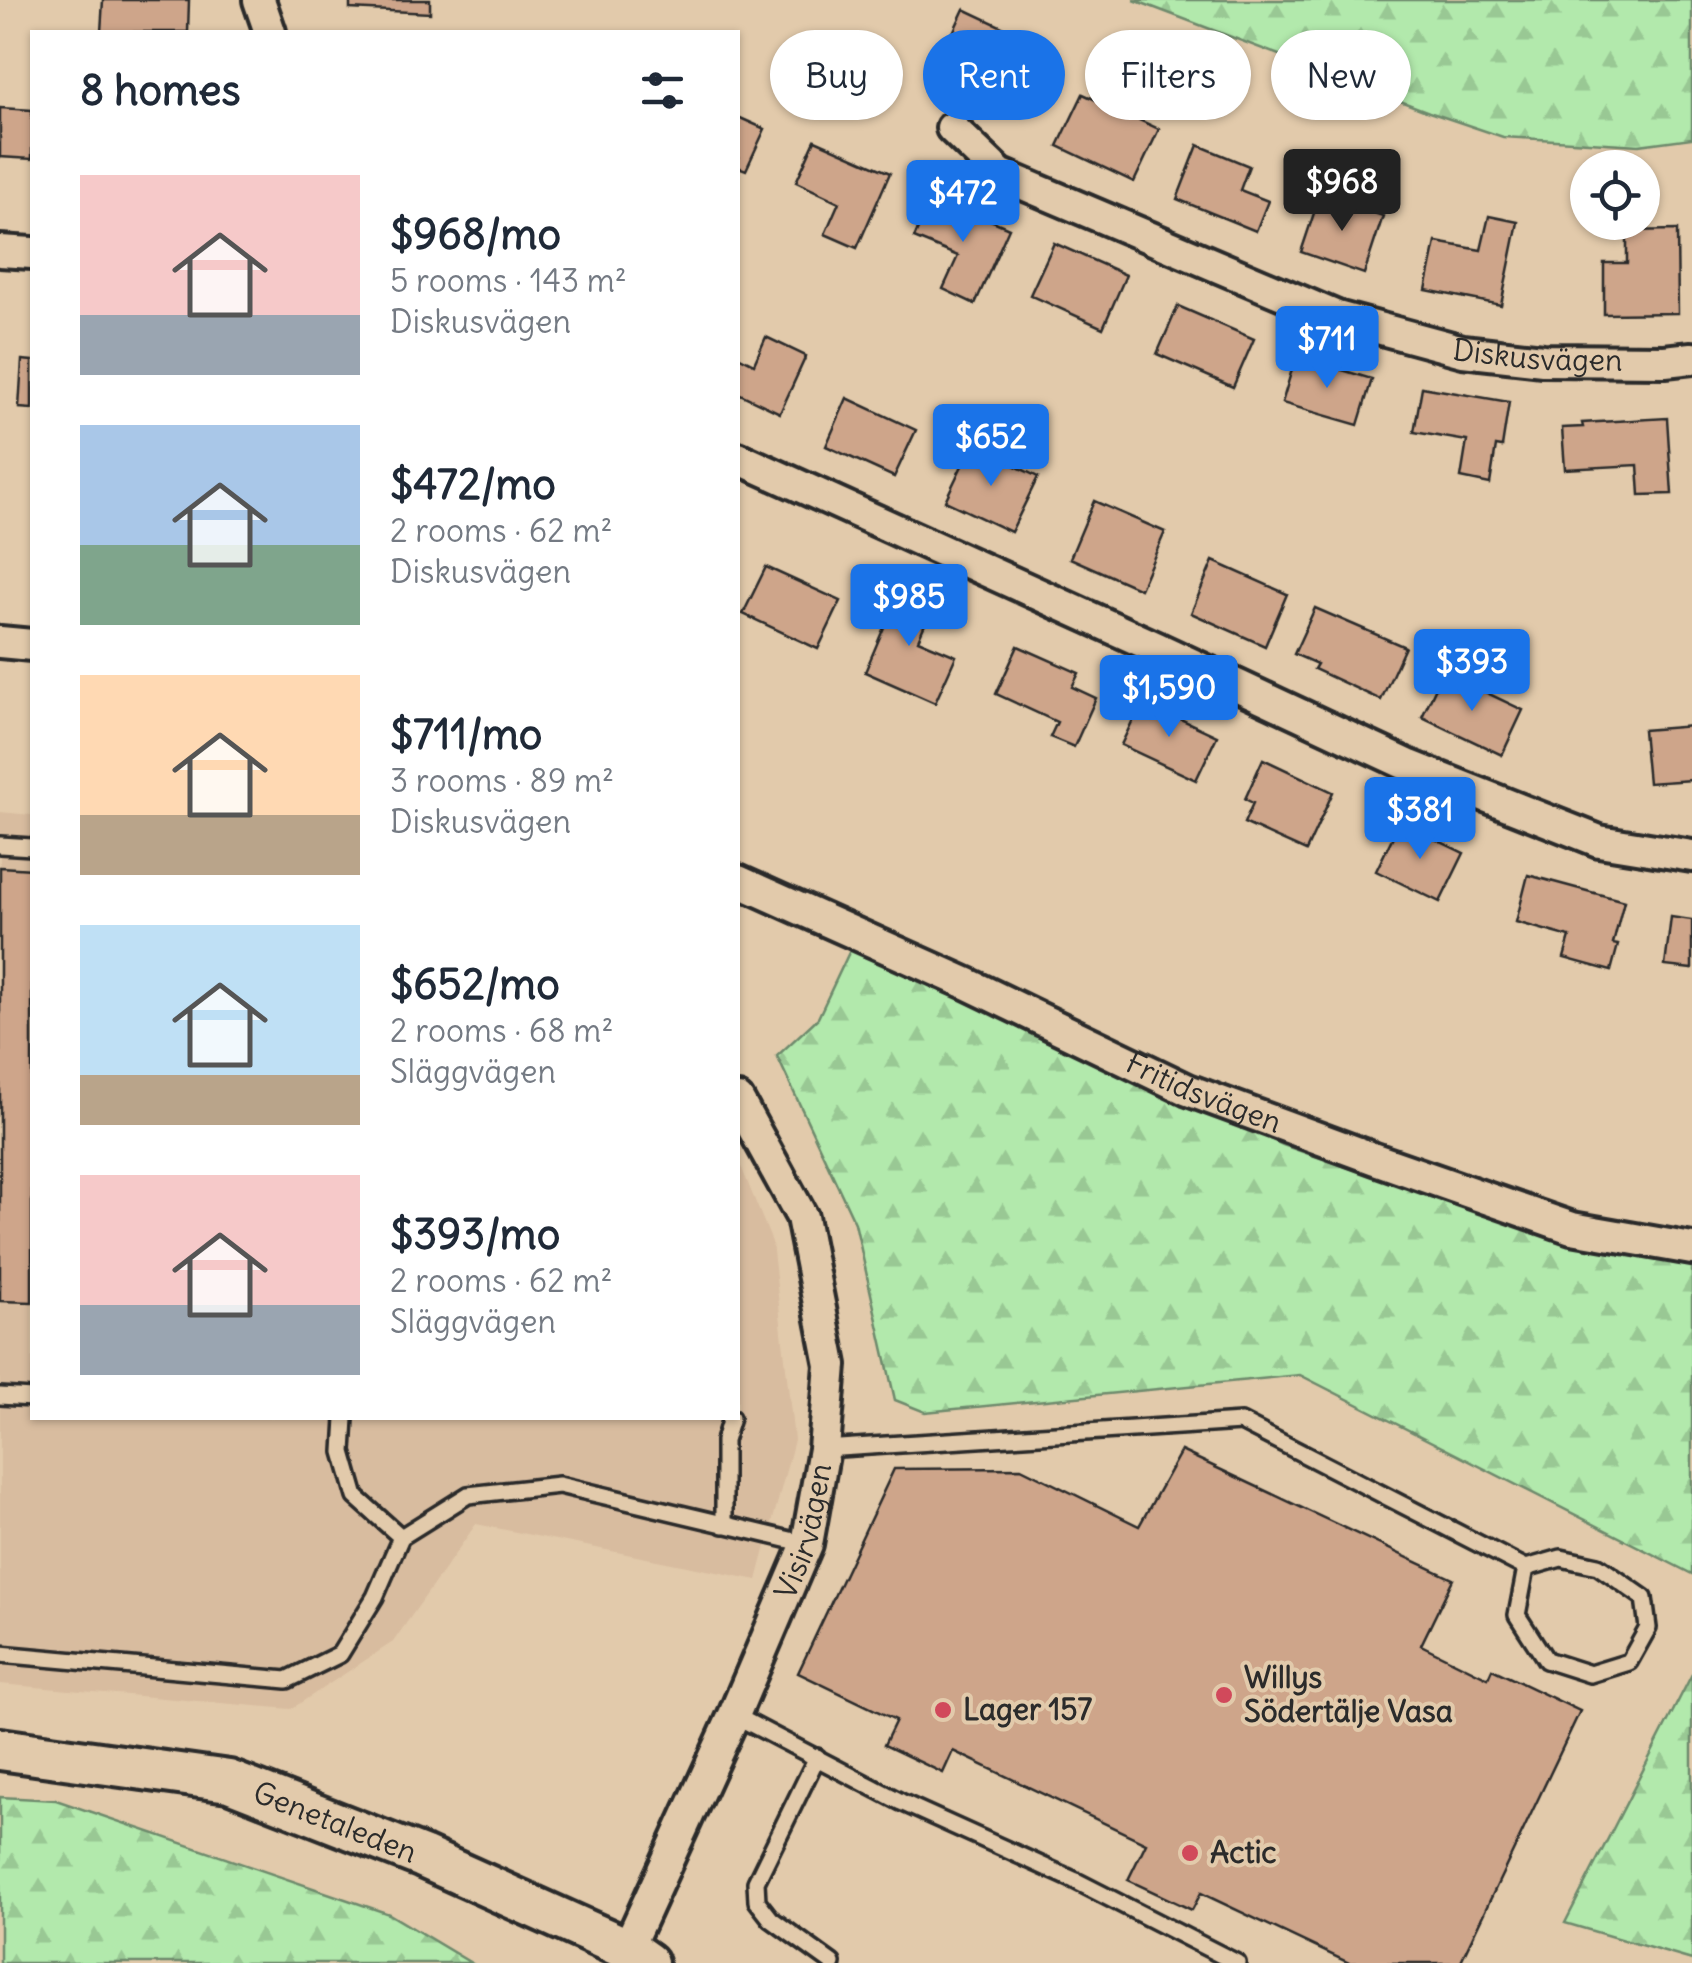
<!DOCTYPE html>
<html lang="en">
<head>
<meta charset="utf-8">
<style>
	:root { --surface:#fff; --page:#f2f2f3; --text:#1f2937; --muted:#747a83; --accent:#1a73e8 }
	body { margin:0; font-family:Delius,sans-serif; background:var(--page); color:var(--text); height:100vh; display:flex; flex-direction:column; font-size:38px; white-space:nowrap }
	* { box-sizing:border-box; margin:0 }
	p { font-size:32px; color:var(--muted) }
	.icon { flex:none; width:55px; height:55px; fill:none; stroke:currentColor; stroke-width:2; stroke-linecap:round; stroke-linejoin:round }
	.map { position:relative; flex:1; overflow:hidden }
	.panel { position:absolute; left:30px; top:30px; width:710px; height:1390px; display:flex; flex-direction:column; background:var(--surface); border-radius:0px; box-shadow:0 2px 8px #0004 }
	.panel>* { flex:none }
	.banner { position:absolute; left:770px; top:30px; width:770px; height:90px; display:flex; gap:20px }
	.fabs { position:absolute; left:1570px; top:150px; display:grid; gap:20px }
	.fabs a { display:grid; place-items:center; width:90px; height:90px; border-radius:50%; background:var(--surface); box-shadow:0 2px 8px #0004; font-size:50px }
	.price { position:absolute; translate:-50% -85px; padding:0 22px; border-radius:10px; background:var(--accent); color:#fff; font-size:32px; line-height:65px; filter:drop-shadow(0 2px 5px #0008) }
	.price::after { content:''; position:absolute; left:50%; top:60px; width:30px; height:22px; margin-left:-15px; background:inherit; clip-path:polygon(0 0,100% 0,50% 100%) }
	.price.active { background:#222; color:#fff }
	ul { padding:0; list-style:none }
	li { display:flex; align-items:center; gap:30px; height:250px; padding:0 50px }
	li span { display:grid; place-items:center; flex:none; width:280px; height:200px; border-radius:0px; color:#555 }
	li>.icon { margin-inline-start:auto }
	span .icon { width:120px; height:120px; fill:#fffc; stroke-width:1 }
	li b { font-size:42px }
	h2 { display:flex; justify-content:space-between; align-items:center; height:120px; padding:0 50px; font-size:42px }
	.pill { padding:0 35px; border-radius:45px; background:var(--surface); box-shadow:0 2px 8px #0004; font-size:35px; line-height:90px }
	.pill.active { background:var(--accent); color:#fff }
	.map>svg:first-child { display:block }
	.built { fill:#d8bc9f }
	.forest { fill:url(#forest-firs); stroke:#6e8a6c; stroke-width:2.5 }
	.building { fill:#cea58a; stroke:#2b2b2b; stroke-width:2.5 }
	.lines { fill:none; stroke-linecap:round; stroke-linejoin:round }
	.lane-casing { stroke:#2b2b2b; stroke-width:22 }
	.street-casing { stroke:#2b2b2b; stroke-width:38 }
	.secondary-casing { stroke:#2b2b2b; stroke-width:48 }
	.lane { stroke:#e2caab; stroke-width:15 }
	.street { stroke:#e2caab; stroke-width:30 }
	.secondary { stroke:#e2caab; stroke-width:40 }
	.poi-dot { fill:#d1495b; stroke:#e2caab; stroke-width:4 }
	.labels { text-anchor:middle; stroke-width:8; stroke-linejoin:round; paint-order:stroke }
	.street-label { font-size:30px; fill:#2b2b2b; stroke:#e2caab }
	.poi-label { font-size:30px; font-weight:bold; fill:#2b2b2b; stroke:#e2caab; text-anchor:start }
</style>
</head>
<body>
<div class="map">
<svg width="1692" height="1963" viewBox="0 0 1692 1963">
	<defs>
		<pattern id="forest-firs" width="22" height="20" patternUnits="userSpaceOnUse" patternTransform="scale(2.5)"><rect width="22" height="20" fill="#b2e9ac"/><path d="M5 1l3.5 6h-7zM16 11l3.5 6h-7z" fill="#99c894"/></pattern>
	</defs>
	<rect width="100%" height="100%" fill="#e2caab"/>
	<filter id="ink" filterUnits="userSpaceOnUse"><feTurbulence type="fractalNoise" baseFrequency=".01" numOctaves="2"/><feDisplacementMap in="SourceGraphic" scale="20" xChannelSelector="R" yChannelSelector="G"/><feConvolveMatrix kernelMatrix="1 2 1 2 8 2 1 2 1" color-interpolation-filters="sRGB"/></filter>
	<g filter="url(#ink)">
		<polygon class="built" points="0,812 32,815 32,1418 738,1418 738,1159 772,1242 794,1440 757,1580 476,1524 393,1642 291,1709 0,1684"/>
		<g class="forest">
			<polygon points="1134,0 1692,0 1692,138 1639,145 1503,137 1429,112"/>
			<polygon points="853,944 1283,1145 1561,1241 1692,1257 1692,1574 1300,1375 925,1412 895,1400 855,1223 777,1056 818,1018"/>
			<polygon points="1692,1674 1692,1960 1565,1923"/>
			<polygon points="0,1797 56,1800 389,1914 471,1963 0,1963"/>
		</g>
		<g class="building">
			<polygon points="103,0 189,0 188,32 101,32"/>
			<polygon points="350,0 430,0 430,13 350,9"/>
			<polygon points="964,9 1049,49 1029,92 944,52"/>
			<polygon points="1083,94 1159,129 1134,182 1058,146"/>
			<polygon points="0,108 32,110 32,159 0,157"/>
			<polygon points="738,117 765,129 746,170 738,167"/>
			<polygon points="815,140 890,173 857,248 825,234 839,202 796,182"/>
			<polygon points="1198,145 1249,166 1240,190 1268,201 1256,231 1177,199"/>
			<polygon points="933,195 1009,228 975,304 943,289 958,256 914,238"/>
			<polygon points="1320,195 1383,216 1364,274 1301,252"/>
			<polygon points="1489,216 1518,222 1501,305 1426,290 1436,242 1481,250"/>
			<polygon points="1677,230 1678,313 1604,314 1604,263 1627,263 1627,231"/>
			<polygon points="1054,243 1126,275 1103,328 1030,295"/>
			<polygon points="1178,306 1254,339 1233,387 1157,354"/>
			<polygon points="766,337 806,356 780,413 738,393 738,356 754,364"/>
			<polygon points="1296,356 1372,379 1358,425 1282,403"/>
			<polygon points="22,360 32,361 32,409 19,408"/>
			<polygon points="1422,387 1509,402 1502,447 1496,446 1490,484 1461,478 1467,441 1414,432"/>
			<polygon points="847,398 916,430 894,477 826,446"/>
			<polygon points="1667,418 1672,494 1640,495 1638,465 1565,469 1562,428 1583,427 1582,423"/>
			<polygon points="972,445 1038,477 1011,532 945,501"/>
			<polygon points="1094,501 1165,532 1140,589 1070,558"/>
			<polygon points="1213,561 1287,594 1265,646 1191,613"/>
			<polygon points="766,567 841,601 818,649 743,614"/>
			<polygon points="891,587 933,606 918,640 956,656 935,703 865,672 885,625 876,621"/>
			<polygon points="1315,608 1405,647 1381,700 1314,669 1317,664 1294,654"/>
			<polygon points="1018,646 1079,673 1072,687 1096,698 1074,747 1050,737 1057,722 996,694"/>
			<polygon points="1443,672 1523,710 1502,755 1422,717"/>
			<polygon points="1142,701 1217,736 1196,780 1121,745"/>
			<polygon points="1692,726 1692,780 1648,783 1643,730"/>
			<polygon points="1263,759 1333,792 1306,851 1244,823 1253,803 1245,799"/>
			<polygon points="1400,822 1464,853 1440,902 1376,871"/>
			<polygon points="0,867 32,869 32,1302 0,1301"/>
			<polygon points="1528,875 1624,901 1613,944 1618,945 1611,971 1564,958 1570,937 1516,922"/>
			<polygon points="1671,917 1692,920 1692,969 1665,966"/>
			<polygon points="1181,1451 1453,1579 1421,1645 1488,1678 1492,1669 1580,1711 1460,1963 1349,1963 1201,1893 1192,1910 1128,1880 1146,1843 953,1751 943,1773 884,1745 896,1720 798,1673 894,1469 1021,1468 1139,1526"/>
		</g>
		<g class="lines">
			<g class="lane-casing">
				<g id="lane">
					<polyline points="0,845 32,847"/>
					<polyline points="0,1396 32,1398"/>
					<polyline points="345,1418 343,1452 356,1497 401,1537"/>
					<polyline points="824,1449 1241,1422 1526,1568 1561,1558 1598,1566 1644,1598 1648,1628 1629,1662 1590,1674 1546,1660 1517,1615 1526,1568"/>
					<polyline points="724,1525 724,1441 731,1418"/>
					<polyline points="0,1654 287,1680 340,1654 375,1597 401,1537 468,1495 559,1485 807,1544"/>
					<polyline points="734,1715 901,1802 1074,1880 1237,1963"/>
					<polyline points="817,1757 756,1882 757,1901 771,1919 832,1963"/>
				</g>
			</g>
			<g class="street-casing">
				<g id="street">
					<polyline points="259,0 270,32"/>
					<path id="s1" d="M952 128 1000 174 1337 317 1463 351 1543 360 1665 361 1692 358"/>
					<polyline points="0,251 32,253"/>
					<polyline points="738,458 1157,648 1410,766 1599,841 1692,856"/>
					<polyline points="0,642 32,645"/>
					<path id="s2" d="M738 881 968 984 1188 1090 1375 1159 1572 1228 1692 1249"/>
					<path id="s3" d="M627 1949 734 1715 807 1544 824 1449 831 1365 802 1217 738 1100"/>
				</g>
			</g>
			<g class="secondary-casing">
				<g id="secondary">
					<path id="s4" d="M0 1749 229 1781 423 1857 627 1949 647 1963"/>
				</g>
			</g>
			<use href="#lane" class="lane"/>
			<use href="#street" class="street"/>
			<use href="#secondary" class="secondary"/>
		</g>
	</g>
	<g class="poi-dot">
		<circle cx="1224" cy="1695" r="10"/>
		<circle cx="943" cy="1710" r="10"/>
		<circle cx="1190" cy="1853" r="10"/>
	</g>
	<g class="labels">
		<g class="street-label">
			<text dy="10" stroke="none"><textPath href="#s1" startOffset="638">Diskusvägen</textPath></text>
			<text dy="10" stroke="none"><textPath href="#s2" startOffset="512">Fritidsvägen</textPath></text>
			<text dy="10" stroke="none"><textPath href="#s3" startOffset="455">Visirvägen</textPath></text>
			<text dy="10" stroke="none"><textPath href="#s4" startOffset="345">Genetaleden</textPath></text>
		</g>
		<g class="poi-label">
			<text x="1244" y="1688">Willys<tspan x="1244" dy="34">Södertälje Vasa</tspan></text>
			<text x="963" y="1720">Lager 157</text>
			<text x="1210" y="1863">Actic</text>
		</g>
	</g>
</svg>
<div class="fabs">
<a><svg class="icon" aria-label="locate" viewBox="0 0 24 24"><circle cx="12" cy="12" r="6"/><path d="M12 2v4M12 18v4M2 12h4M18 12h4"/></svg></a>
</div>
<b class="price active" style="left:1342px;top:234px">$968</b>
<b class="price" style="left:963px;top:245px">$472</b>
<b class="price" style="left:1327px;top:391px">$711</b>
<b class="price" style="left:991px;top:489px">$652</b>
<b class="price" style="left:909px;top:649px">$985</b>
<b class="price" style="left:1472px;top:714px">$393</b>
<b class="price" style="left:1169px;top:740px">$1,590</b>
<b class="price" style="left:1420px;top:862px">$381</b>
<div class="banner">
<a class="pill">Buy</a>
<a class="pill active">Rent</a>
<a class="pill">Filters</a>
<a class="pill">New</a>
</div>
<section class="panel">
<h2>8 homes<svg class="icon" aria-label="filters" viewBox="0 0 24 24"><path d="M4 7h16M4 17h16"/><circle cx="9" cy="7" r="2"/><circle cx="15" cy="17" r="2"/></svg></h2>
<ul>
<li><span style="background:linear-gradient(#f6c9c9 70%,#9aa5b1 0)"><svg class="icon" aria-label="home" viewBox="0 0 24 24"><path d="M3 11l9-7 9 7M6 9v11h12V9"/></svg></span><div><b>$968/mo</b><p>5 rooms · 143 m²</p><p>Diskusvägen</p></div></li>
<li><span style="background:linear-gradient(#a9c7e8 60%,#7fa58c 0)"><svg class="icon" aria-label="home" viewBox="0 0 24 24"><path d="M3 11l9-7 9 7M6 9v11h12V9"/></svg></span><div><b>$472/mo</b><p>2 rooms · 62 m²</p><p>Diskusvägen</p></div></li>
<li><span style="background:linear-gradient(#ffd9b3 70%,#b9a48a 0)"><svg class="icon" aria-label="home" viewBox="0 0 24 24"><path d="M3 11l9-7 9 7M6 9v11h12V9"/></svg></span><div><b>$711/mo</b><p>3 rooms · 89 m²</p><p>Diskusvägen</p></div></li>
<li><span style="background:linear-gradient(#bfe0f5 75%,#b9a48a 0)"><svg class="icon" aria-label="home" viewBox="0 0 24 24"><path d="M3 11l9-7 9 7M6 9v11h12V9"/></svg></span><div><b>$652/mo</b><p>2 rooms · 68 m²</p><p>Släggvägen</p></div></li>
<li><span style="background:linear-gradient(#f6c9c9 65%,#9aa5b1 0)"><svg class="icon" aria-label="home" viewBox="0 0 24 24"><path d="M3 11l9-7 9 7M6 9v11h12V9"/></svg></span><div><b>$393/mo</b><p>2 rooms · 62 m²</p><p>Släggvägen</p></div></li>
</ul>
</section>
</div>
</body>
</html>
